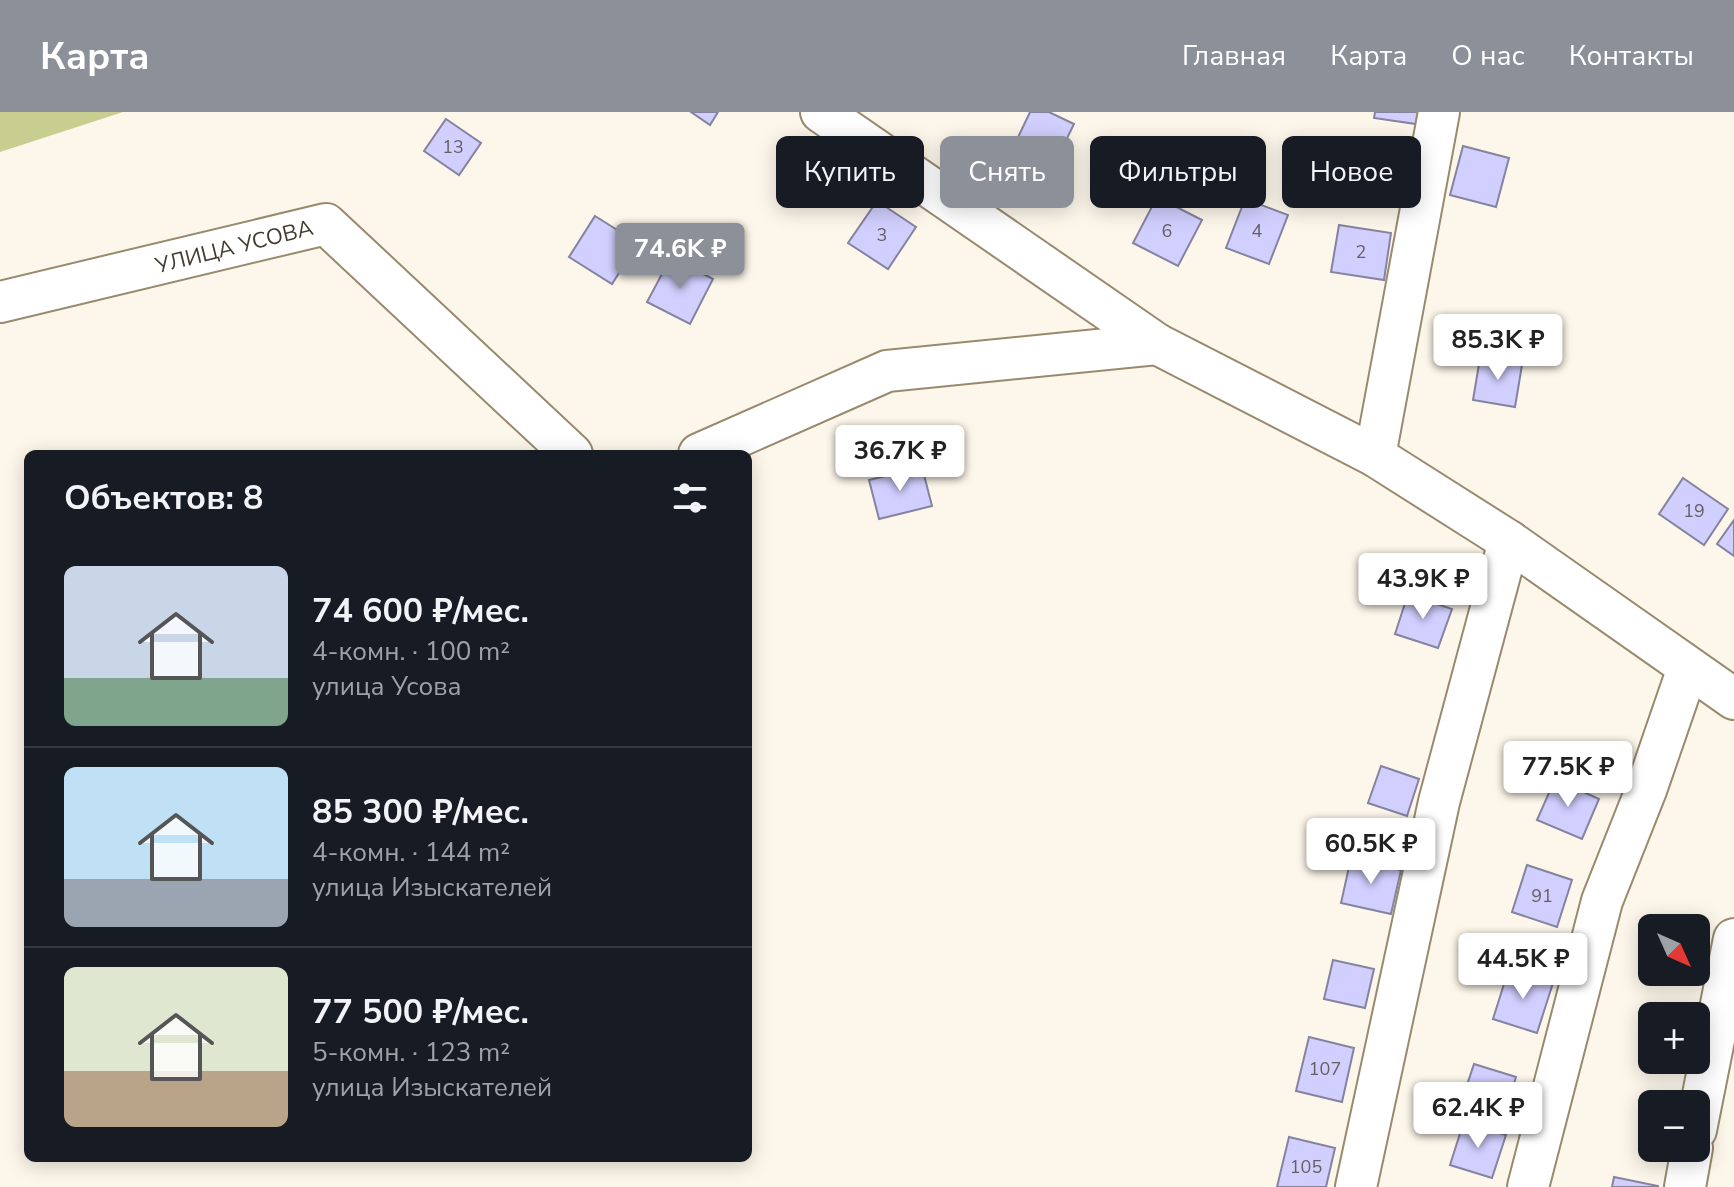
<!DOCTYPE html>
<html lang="ru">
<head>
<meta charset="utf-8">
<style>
	:root { --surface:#171b24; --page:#20242c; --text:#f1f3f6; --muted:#9ea1a6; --line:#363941; --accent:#8c9099 }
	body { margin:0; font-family:"Nunito Sans",sans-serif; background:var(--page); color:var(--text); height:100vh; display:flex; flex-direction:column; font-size:30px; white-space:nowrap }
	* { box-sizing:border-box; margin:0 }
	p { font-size:26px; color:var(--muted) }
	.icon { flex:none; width:44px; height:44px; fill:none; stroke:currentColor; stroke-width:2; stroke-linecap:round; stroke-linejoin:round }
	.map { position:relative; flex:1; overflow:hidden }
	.drawer { position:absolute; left:24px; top:338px; width:728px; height:712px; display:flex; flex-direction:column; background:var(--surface); border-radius:12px; box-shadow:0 4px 20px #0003 }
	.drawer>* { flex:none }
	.hud { position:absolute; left:776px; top:24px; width:760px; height:72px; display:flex; gap:16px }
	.needle { width:52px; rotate:135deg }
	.buttons { position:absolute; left:1638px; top:802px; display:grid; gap:16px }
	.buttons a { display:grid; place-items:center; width:72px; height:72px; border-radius:12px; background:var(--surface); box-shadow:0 4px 20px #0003; font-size:40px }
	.price { position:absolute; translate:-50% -68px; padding:0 18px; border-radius:8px; background:#fff; color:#222; font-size:26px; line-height:52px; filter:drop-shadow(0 2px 4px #0008) }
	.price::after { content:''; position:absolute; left:50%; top:48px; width:24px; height:18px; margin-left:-12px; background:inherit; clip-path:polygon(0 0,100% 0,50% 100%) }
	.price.active { background:var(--accent); color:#fff }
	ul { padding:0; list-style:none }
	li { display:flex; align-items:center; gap:24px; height:200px; padding:0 40px }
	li+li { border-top:2px solid var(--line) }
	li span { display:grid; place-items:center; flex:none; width:224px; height:160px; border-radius:12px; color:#555 }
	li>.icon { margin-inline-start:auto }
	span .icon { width:96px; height:96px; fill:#fffc; stroke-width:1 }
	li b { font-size:34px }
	h2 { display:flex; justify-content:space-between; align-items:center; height:96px; padding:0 40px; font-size:34px }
	.chip { padding:0 28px; border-radius:12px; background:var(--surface); box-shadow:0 4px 20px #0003; font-size:28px; line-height:72px }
	.chip.active { background:var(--accent); color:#fff }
	header { display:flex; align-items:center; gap:48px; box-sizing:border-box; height:112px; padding:0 40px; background:var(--accent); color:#fff }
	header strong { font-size:38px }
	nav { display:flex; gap:44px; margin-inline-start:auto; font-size:28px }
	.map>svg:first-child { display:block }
	.forest { fill:#c8cd90 }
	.building { fill:#d0cffe; stroke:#8483a0; stroke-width:2 }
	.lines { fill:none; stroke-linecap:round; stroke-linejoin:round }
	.minor-casing { stroke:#998a6e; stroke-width:44 }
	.minor { stroke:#fff; stroke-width:40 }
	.labels { text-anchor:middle; stroke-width:7; stroke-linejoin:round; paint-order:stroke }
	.number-label { font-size:18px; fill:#666063 }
	.street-label { font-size:22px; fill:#423b2f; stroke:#fff }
</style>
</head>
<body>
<header>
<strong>Карта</strong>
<nav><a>Главная</a><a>Карта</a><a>О нас</a><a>Контакты</a></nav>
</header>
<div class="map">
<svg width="1734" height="1075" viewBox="0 0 1734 1075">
	<rect width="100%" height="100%" fill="#fdf6ea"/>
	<polygon class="forest" points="0,0 123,0 0,40"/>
	<g class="building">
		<polygon points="691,0 718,0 710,13"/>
		<polygon points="1030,0 1049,0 1074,12 1052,57 1012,38"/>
		<polygon points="1375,0 1418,0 1416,12 1374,6"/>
		<polygon points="446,7 481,31 459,63 424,39"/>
		<polygon points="1463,34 1509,46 1496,95 1450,83"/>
		<polygon points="1157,85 1202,108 1178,154 1133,131"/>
		<polygon points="1245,87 1288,103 1269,152 1226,136"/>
		<polygon points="877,89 916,115 888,157 848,131"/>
		<polygon points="595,104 638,131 612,172 569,145"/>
		<polygon points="1339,113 1391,121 1384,168 1331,160"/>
		<polygon points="671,145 713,167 690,212 647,190"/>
		<polygon points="1480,246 1522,253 1515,295 1473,288"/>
		<polygon points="922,355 932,394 879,407 869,368"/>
		<polygon points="1683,366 1728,397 1704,433 1659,402"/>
		<polygon points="1734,408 1734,444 1717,432"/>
		<polygon points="1408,482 1452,497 1438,536 1395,522"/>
		<polygon points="1381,654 1419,667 1407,704 1368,691"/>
		<polygon points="1555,667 1599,687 1582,727 1537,708"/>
		<polygon points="1351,746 1401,758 1391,802 1341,791"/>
		<polygon points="1527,753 1572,768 1557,815 1512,800"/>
		<polygon points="1333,848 1374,857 1365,896 1324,887"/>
		<polygon points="1509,856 1553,871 1537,921 1493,907"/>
		<polygon points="1656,891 1707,901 1696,943 1696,904 1653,904"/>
		<polygon points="1309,925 1354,936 1342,990 1296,979"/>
		<polygon points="1474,952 1516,965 1503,1007 1460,994"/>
		<polygon points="1464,1009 1506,1023 1492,1066 1450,1053"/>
		<polygon points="1289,1025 1335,1036 1326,1075 1277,1075"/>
		<polygon points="1614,1065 1658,1074 1658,1075 1612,1075"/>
	</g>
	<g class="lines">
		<g class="minor-casing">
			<g id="minor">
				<polyline points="821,0 1157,232"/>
				<polyline points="0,190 326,112 572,342"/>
				<polyline points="699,342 887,259 1157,232 1375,344 1509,429 1734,587"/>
				<polyline points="1375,344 1439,0"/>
				<polyline points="1696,1018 1734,827"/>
				<polyline points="1356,1075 1439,690 1509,429"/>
				<polyline points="1528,1075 1602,789 1646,678 1688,556"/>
				<polyline points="1685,1075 1692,1036"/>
			</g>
		</g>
		<use href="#minor" class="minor"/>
	</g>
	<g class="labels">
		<g class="number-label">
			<text x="453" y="41">13</text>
			<text x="1167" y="125">6</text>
			<text x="1257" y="125">4</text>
			<text x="882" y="129">3</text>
			<text x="1361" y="146">2</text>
			<text x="1694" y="405">19</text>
			<text x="1542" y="790">91</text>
			<text x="1325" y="963">107</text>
			<text x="1306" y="1061">105</text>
		</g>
		<g class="street-label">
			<text transform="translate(234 134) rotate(-14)" y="8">УЛИЦА УСОВА</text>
		</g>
	</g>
</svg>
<div class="buttons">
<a><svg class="needle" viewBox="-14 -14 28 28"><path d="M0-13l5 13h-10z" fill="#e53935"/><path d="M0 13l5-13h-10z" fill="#9ea1a6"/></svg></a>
<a>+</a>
<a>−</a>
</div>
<b class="price active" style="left:680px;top:179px">74.6K ₽</b>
<b class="price" style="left:1498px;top:270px">85.3K ₽</b>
<b class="price" style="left:900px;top:381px">36.7K ₽</b>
<b class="price" style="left:1423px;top:509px">43.9K ₽</b>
<b class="price" style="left:1568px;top:697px">77.5K ₽</b>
<b class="price" style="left:1371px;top:774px">60.5K ₽</b>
<b class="price" style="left:1523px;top:889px">44.5K ₽</b>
<b class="price" style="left:1478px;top:1038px">62.4K ₽</b>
<div class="hud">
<a class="chip">Купить</a>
<a class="chip active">Снять</a>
<a class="chip">Фильтры</a>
<a class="chip">Новое</a>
</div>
<section class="drawer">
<h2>Объектов: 8<svg class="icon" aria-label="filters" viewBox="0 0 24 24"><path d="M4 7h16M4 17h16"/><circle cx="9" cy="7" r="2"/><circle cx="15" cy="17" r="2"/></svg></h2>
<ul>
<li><span style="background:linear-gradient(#c9d6e8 70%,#7fa58c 0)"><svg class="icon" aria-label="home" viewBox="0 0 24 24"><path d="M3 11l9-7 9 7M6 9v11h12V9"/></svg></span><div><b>74 600 ₽/мес.</b><p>4-комн. · 100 m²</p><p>улица Усова</p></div></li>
<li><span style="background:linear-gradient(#bfe0f5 70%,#9aa5b1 0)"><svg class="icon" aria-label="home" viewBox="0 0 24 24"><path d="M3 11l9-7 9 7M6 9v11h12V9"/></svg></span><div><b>85 300 ₽/мес.</b><p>4-комн. · 144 m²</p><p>улица Изыскателей</p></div></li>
<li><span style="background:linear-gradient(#dfe7d0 65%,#b9a48a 0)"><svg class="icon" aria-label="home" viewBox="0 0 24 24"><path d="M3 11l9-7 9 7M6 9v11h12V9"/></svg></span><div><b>77 500 ₽/мес.</b><p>5-комн. · 123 m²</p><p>улица Изыскателей</p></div></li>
</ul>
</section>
</div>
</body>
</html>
